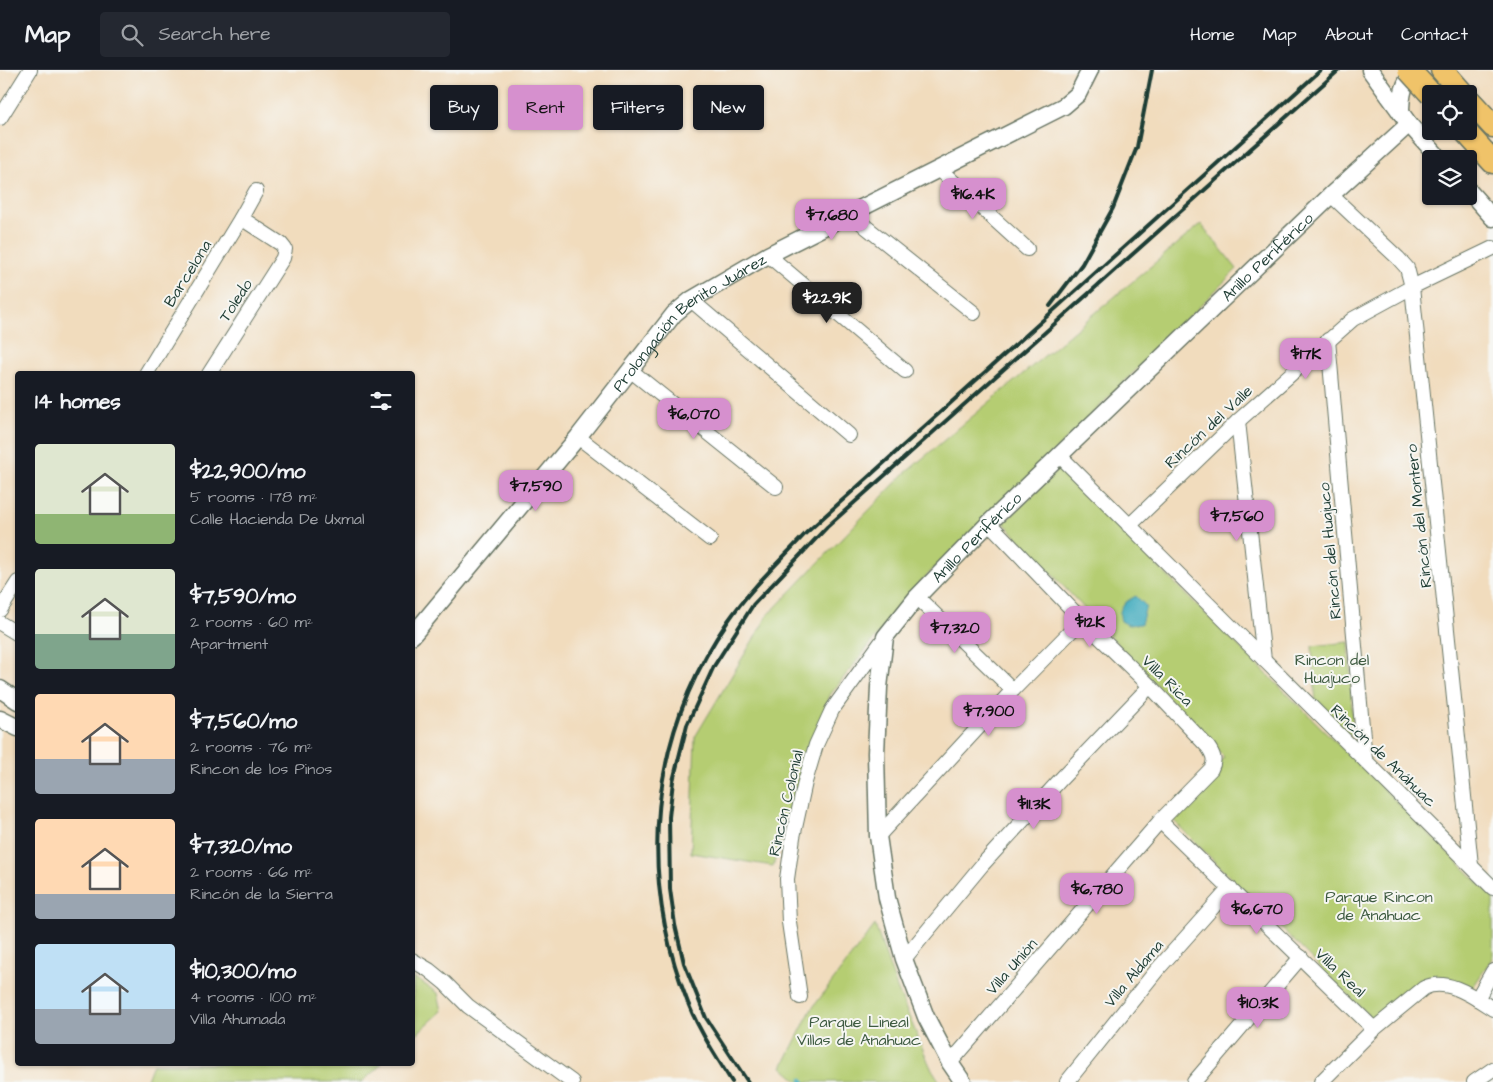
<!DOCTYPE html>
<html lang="en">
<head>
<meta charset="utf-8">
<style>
	:root { --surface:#171b24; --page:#242831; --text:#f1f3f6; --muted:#9ea1a6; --line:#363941; --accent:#d690ce }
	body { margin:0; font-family:"Architects Daughter",sans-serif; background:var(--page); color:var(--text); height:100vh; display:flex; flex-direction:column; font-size:19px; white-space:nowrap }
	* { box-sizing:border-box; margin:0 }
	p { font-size:16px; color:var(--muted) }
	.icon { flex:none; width:28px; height:28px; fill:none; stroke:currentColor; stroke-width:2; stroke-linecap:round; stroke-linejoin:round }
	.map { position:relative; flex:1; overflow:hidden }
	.sheet { position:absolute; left:15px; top:301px; width:400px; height:695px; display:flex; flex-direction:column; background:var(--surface); border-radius:5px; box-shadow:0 1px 4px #0004 }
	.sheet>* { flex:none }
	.top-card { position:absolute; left:430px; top:15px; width:475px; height:45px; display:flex; gap:10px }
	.buttons { position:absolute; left:1422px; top:15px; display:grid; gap:10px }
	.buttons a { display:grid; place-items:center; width:55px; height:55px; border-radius:5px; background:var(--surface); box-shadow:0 1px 4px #0004; font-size:25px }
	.price { position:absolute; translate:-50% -42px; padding:0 11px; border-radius:10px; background:var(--accent); color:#111; font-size:16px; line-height:32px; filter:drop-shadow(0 1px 2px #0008) }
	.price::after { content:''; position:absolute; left:50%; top:30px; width:15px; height:11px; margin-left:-8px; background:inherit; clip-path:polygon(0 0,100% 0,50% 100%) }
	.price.selected { background:#222; color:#fff }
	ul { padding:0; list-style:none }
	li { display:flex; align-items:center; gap:15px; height:125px; padding:0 20px }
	li span { display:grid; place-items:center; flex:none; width:140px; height:100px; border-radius:5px; color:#555 }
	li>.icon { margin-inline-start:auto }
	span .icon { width:60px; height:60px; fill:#fffc; stroke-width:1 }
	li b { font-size:21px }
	h2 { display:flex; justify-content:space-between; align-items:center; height:60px; padding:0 20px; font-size:21px }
	.tag { padding:0 18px; border-radius:5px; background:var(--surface); box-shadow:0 1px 4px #0004; font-size:18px; line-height:45px }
	.tag.selected { background:var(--accent); color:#111 }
	header { display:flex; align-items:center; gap:30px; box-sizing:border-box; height:70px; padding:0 25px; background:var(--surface); border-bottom:1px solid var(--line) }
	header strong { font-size:24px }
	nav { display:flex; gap:28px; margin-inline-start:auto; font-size:18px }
	.search { width:350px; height:45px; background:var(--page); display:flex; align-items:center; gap:12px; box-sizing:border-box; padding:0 18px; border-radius:5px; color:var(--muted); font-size:19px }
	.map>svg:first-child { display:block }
	.green { fill:#b5cd72; stroke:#6a8553 }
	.water { fill:#3fabbe; stroke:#2f7479 }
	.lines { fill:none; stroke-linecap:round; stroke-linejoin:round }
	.stream { stroke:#3fabbe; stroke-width:4.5 }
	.minor-casing { stroke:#687564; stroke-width:16 }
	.tertiary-casing { stroke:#687564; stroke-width:19 }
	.trunk-casing { stroke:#687564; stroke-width:25 }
	.minor { stroke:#fff; stroke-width:14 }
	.tertiary { stroke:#fff; stroke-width:16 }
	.trunk { stroke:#f0c369; stroke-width:22 }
	.rail { stroke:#1f3d34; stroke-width:4 }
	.trunk-bridge-casing { stroke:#687564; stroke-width:25; stroke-linecap:butt }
	.trunk-bridge { stroke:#f0c369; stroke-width:22 }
	.labels { text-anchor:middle; stroke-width:4; stroke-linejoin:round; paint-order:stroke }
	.street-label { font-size:16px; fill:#1f3d34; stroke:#f6f6f2 }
	.park-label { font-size:16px; fill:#3d5a40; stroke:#f6f6f2 }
</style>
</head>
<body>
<header>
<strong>Map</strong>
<div class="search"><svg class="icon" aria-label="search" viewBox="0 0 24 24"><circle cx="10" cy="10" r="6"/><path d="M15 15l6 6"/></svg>Search here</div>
<nav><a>Home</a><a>Map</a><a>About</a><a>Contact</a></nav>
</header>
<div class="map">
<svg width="1493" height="1012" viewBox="0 0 1493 1012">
	<rect width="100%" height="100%" fill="#f6f6f2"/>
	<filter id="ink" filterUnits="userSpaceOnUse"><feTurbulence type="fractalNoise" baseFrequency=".02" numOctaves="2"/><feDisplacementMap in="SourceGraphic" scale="10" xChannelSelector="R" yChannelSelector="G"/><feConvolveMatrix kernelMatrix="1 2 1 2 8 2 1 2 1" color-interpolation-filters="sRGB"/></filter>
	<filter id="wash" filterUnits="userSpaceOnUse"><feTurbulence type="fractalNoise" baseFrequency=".0096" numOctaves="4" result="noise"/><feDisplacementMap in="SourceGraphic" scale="20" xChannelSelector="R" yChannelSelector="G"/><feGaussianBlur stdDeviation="1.12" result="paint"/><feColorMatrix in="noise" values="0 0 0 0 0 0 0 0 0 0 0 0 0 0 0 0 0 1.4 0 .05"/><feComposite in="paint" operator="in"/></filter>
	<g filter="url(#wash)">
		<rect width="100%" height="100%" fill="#f1dcbd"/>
		<g class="green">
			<polygon points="1201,154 1237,199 1080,356 917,515 830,625 773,796 691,783 695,667 768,545 904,404"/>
			<polygon points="1059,399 1493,827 1493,885 1491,890 1473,917 1426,909 1374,951 1172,749 1224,687 1004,453"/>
			<polygon points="1349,572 1353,667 1316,634 1312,576"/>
			<polygon points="875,855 897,918 930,996 940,1012 799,1012 782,997 811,940"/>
			<polygon points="413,907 438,923 442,941 413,967"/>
			<polygon points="153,994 382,994 362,1012 146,1012"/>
		</g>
		<path class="water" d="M1136 526 1146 536 1141 554 1128 555 1121 551C1117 538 1124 532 1136 526Z"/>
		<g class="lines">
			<polyline class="stream" points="802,1010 804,1012"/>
		</g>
	</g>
	<g filter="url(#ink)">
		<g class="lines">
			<g class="minor-casing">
				<g id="minor">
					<polyline points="0,48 30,0"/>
					<polyline points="939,99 1027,179"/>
					<polyline points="1331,125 1398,188 1407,198 1412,217 1471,795"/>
					<polyline points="852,144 866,157 974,243"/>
					<polyline points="768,185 905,301"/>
					<polyline points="691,230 849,365"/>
					<polyline points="1328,270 1365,690"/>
					<polyline points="630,300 776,417"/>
					<polyline points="146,304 241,148 256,121"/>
					<polyline points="209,304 283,188 285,179 281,174 241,148"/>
					<polyline points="1238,351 1264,590"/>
					<polyline points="578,367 710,469"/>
					<polyline points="1060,386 1493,818"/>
					<polyline points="1129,456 1238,351 1353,249 1412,217 1493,178"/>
					<polyline points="917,527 1013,620"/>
					<polyline points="0,540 18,512"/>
					<polyline points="0,553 18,564"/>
					<polyline points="1160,751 1374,959"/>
					<polyline points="878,766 1013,620 1082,550"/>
					<polyline points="904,889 982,795 1061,709 1150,616"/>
					<polyline points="412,890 429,900 445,913 468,936 572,1012"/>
					<polyline points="800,927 789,852 787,809 793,767 805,712 816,675 832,640 885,567"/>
					<polyline points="1477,929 1493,901"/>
					<path d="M950 993 1160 751 1211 699C1216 690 1213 684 1208 677L1150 616 1082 550 989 453"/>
					<polyline points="1067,1012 1157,900 1230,818"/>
					<polyline points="1194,1012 1301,887"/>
					<path d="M1321 1012 1374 959 1424 918C1447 907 1474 927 1493 939"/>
					<polyline points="1474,1012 1493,999"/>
				</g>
			</g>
			<g class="tertiary-casing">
				<g id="tertiary">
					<polyline points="1370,0 1409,54 1440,89"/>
					<path d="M1401 43C1401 26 1403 13 1415 0"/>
					<polyline points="1469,121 1493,148"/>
					<path id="s1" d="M412 566 578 367 674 244 691 230 768 185 1064 36 1078 24 1090 0"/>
					<polyline points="0,619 18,631"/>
					<polyline points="0,649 18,658"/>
					<path id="s2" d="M963 1012 950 993 926 947 904 889 887 828 878 766 876 683 879 617 885 567 917 527 989 453 1331 125 1409 54"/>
				</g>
			</g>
			<g class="trunk-casing">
				<g id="trunk">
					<polyline points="1442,0 1463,24"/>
					<polyline points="1469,30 1493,56"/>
					<polyline points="1465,61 1493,92"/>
				</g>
			</g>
			<use href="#minor" class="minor"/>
			<use href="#tertiary" class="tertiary"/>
			<use href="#trunk" class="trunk"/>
			<g class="rail">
				<polyline points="1050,236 1082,194 1113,138 1137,77 1152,0"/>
				<path d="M732 1012C716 986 699 961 688 933 637 805 649 665 728 551 750 519 779 492 806 463L1321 0"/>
				<polyline points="748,1012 706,948 684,893 675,855 670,819 669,747 673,711 687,655 714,596 753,535 827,457 1339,0"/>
			</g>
			<g class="trunk-bridge-casing">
				<polyline id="trunk-bridge" points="1409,0 1431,24"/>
			</g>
			<use href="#trunk-bridge" class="trunk-bridge"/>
		</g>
	</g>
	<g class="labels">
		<g class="street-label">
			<text dy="6" stroke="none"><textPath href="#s2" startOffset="1002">Anillo Periférico</textPath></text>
			<text transform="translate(187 203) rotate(-58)" y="6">Barcelona</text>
			<text transform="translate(235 230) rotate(-57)" y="6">Toledo</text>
			<text dy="6" stroke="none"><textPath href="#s1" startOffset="421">Prolongación Benito Juárez</textPath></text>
			<text transform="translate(1208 356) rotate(-43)" y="6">Rincón del Valle</text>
			<text transform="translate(1418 446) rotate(-96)" y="6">Rincón del Montero</text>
			<text dy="6" stroke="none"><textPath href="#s2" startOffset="598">Anillo Periférico</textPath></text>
			<text transform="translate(1329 481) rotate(-95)" y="6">Rincón del Huajuco</text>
			<text transform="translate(1168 610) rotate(45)" y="6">Villa Rica</text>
			<text transform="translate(1384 685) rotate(44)" y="6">Rincón de Anáhuac</text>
			<text transform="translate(785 733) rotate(-77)" y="6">Rincón Colonial</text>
			<text transform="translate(1011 896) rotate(-49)" y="6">Villa Unión</text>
			<text transform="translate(1341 902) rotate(44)" y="6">Villa Real</text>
			<text transform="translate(1133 903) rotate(-50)" y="6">Villa Aldama</text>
		</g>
		<g class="park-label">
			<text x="1332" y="595">Rincon del<tspan x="1332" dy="18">Huajuco</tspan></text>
			<text x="1379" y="832">Parque Rincon<tspan x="1379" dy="18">de Anahuac</tspan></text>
			<text x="859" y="957">Parque Lineal<tspan x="859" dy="18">Villas de Anahuac</tspan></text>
		</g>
	</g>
</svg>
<div class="buttons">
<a><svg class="icon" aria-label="locate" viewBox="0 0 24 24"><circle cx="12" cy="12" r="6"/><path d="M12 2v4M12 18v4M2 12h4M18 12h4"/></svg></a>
<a><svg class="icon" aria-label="layers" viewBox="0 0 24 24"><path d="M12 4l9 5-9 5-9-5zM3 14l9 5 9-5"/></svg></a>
</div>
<b class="price" style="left:973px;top:150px">$16.4K</b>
<b class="price" style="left:832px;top:171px">$7,680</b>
<b class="price selected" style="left:827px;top:254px">$22.9K</b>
<b class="price" style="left:1306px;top:310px">$17K</b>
<b class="price" style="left:694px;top:370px">$6,070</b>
<b class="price" style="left:536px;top:442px">$7,590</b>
<b class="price" style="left:1237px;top:472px">$7,560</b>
<b class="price" style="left:1090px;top:578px">$12K</b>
<b class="price" style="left:955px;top:584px">$7,320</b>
<b class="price" style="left:989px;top:667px">$7,900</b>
<b class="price" style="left:1034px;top:760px">$11.3K</b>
<b class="price" style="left:1097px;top:845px">$6,780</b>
<b class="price" style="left:1257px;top:865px">$6,670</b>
<b class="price" style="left:1258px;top:959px">$10.3K</b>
<div class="top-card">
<a class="tag">Buy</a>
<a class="tag selected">Rent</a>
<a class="tag">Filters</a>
<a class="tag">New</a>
</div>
<section class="sheet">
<h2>14 homes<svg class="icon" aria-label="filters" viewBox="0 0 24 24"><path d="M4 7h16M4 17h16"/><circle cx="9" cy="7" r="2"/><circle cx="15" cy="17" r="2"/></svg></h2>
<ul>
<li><span style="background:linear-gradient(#dfe7d0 70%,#8fb573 0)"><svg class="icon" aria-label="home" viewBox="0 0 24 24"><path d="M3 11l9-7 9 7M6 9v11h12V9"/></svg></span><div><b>$22,900/mo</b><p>5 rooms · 178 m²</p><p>Calle Hacienda De Uxmal</p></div></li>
<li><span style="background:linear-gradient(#dfe7d0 65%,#7fa58c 0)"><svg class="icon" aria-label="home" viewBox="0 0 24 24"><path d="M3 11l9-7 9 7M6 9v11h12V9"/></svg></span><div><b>$7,590/mo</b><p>2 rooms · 60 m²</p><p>Apartment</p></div></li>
<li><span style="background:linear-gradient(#ffd9b3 65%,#9aa5b1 0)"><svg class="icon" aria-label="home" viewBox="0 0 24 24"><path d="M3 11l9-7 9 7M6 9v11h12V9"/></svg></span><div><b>$7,560/mo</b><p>2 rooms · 76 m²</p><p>Rincon de los Pinos</p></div></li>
<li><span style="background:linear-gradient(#ffd9b3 75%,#9aa5b1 0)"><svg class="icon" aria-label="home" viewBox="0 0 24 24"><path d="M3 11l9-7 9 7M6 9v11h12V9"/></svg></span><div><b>$7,320/mo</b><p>2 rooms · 66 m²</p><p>Rincón de la Sierra</p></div></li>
<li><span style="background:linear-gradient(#bfe0f5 65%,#9aa5b1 0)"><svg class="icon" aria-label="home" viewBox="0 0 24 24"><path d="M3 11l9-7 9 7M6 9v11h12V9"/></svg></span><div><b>$10,300/mo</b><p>4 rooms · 100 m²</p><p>Villa Ahumada</p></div></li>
</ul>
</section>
</div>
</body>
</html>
